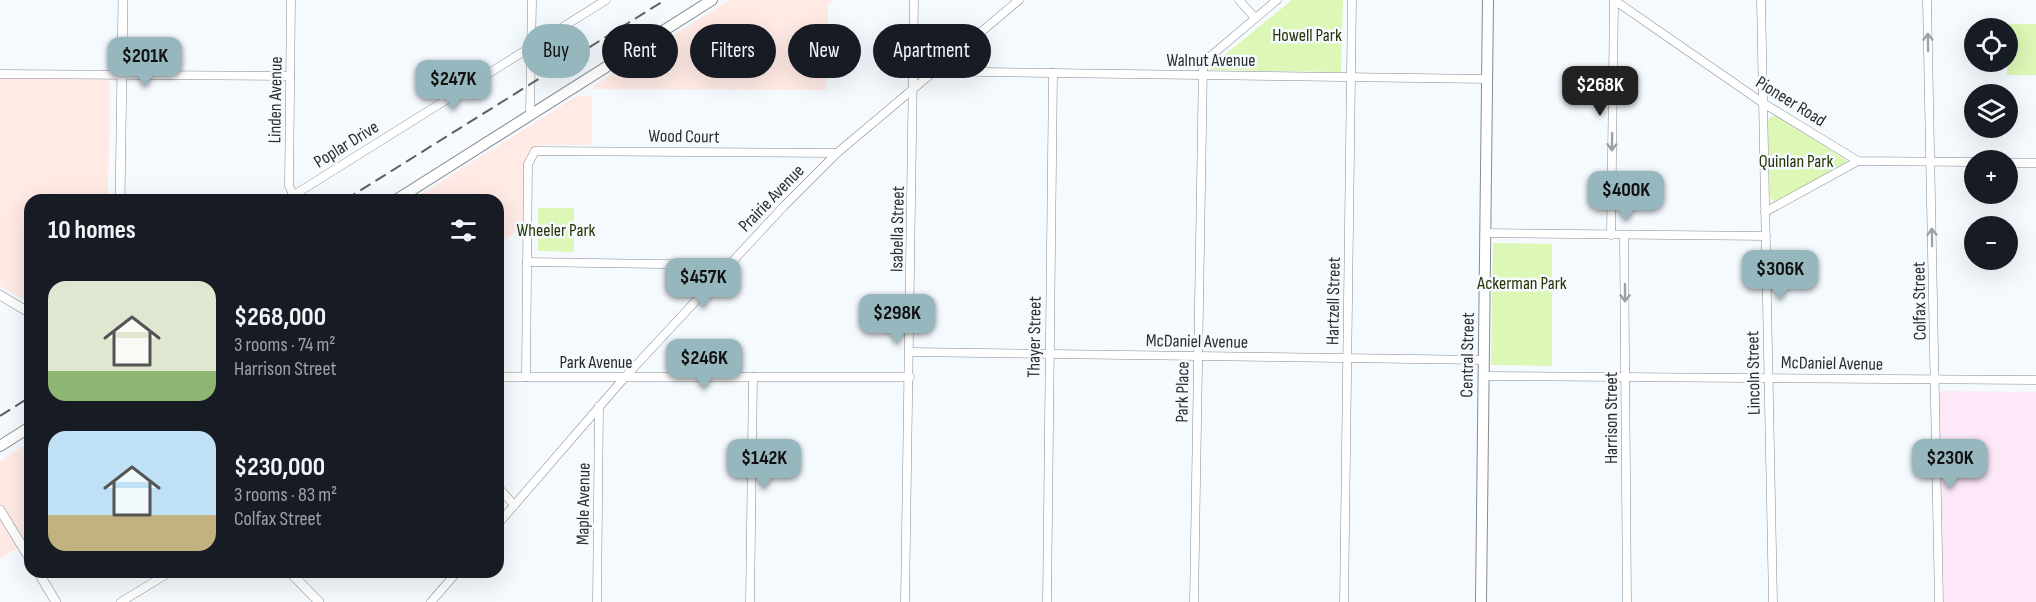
<!DOCTYPE html>
<html lang="en">
<head>
<meta charset="utf-8">
<style>
	:root { --surface:#171b24; --page:#242831; --text:#f1f3f6; --muted:#9ea1a6; --accent:#97b7bf }
	body { margin:0; font-family:"Sofia Sans Condensed",sans-serif; background:var(--page); color:var(--text); height:100vh; display:flex; flex-direction:column; font-size:22px; white-space:nowrap }
	* { box-sizing:border-box; margin:0 }
	p { font-size:20px; color:var(--muted) }
	.icon { flex:none; width:33px; height:33px; fill:none; stroke:currentColor; stroke-width:2; stroke-linecap:round; stroke-linejoin:round }
	.map { position:relative; flex:1; overflow:hidden }
	.panel { position:absolute; left:24px; top:194px; width:480px; height:384px; display:flex; flex-direction:column; background:var(--surface); border-radius:18px; box-shadow:0 6px 24px #0002 }
	.panel>* { flex:none }
	.top-card { position:absolute; left:522px; top:24px; width:570px; height:54px; display:flex; gap:12px }
	.tools { position:absolute; left:1964px; top:18px; display:grid; gap:12px }
	.tools a { display:grid; place-items:center; width:54px; height:54px; border-radius:50%; background:var(--surface); box-shadow:0 6px 24px #0002; font-size:30px }
	.price { position:absolute; translate:-50% -51px; padding:0 14px; border-radius:12px; background:var(--accent); color:#111; font-size:20px; line-height:39px; filter:drop-shadow(0 2px 3px #0008) }
	.price::after { content:''; position:absolute; left:50%; top:36px; width:18px; height:14px; margin-left:-9px; background:inherit; clip-path:polygon(0 0,100% 0,50% 100%) }
	.price.on { background:#222; color:#fff }
	ul { padding:0; list-style:none }
	li { display:flex; align-items:center; gap:18px; height:150px; padding:0 24px }
	li span { display:grid; place-items:center; flex:none; width:168px; height:120px; border-radius:18px; color:#555 }
	li>.icon { margin-inline-start:auto }
	span .icon { width:72px; height:72px; fill:#fffc; stroke-width:1 }
	li b { font-size:26px }
	h2 { display:flex; justify-content:space-between; align-items:center; height:72px; padding:0 24px; font-size:26px }
	.pill { padding:0 21px; border-radius:27px; background:var(--surface); box-shadow:0 6px 24px #0002; font-size:21px; line-height:54px }
	.pill.on { background:var(--accent); color:#111 }
	.map>svg:first-child { display:block }
	.commercial { fill:#ffeae5 }
	.education { fill:#fde8f8 }
	.green { fill:#dcf7b6 }
	.lines { fill:none; stroke-linecap:round; stroke-linejoin:round }
	.minor-casing { stroke:#858b93; stroke-width:9 }
	.tertiary-casing { stroke:#858b93; stroke-width:10 }
	.secondary-casing { stroke:#858b93; stroke-width:12 }
	.minor { stroke:#fff; stroke-width:8 }
	.tertiary { stroke:#fff; stroke-width:9 }
	.secondary { stroke:#fff; stroke-width:10 }
	.rail { stroke:#5d6164; stroke-width:2; stroke-dasharray:12 6; stroke-linecap:butt }
	.oneway { stroke:#9fa0a2 }
	.labels { text-anchor:middle; stroke-width:5; stroke-linejoin:round; paint-order:stroke }
	.park-label { font-size:18px; fill:#263504; stroke:#f5faff }
	.street-label { font-size:18px; fill:#2a2d30; stroke:#f5faff }
</style>
</head>
<body>
<div class="map">
<svg width="2036" height="602" viewBox="0 0 2036 602">
	<rect width="100%" height="100%" fill="#f5faff"/>
	<g class="commercial">
		<polygon points="729,0 834,0 828,4 826,90 593,89 593,86"/>
		<polygon points="0,78 110,79 108,199 30,200 30,303 0,286"/>
		<polygon points="577,96 592,96 592,145 541,145 529,150 525,159 523,228 498,244 498,200 412,200"/>
		<polygon points="30,442 30,540 0,559 0,461"/>
	</g>
	<polygon class="education" points="1939,391 2036,392 2036,602 1944,602"/>
	<g class="green">
		<polygon points="1292,0 1343,0 1341,72 1210,70 1211,66"/>
		<polygon points="2008,24 2036,24 2036,75 2007,75"/>
		<polygon points="1775,116 1848,161 1775,203 1770,197 1768,123 1769,118"/>
		<polygon points="538,208 574,208 574,252 538,251"/>
		<polygon points="1493,243 1552,244 1552,366 1491,365"/>
	</g>
	<g class="lines">
		<g class="minor-casing">
			<g id="minor">
				<polyline points="291,0 289,186 295,198"/>
				<polyline points="1239,0 1255,18"/>
				<polyline points="1614,0 1763,103 1858,161 1974,162"/>
				<polyline points="1761,0 1773,602"/>
				<polyline points="1927,0 1939,602"/>
				<polyline points="914,66 921,70 984,72 1487,79"/>
				<polyline points="0,74 290,76"/>
				<polyline points="530,115 532,0"/>
				<polyline points="2007,163 2036,163"/>
				<polyline points="286,200 606,0"/>
				<polyline points="1765,212 1858,161"/>
				<polyline points="1485,233 1766,236"/>
				<polyline points="1611,235 1614,0"/>
				<polyline points="1624,235 1627,602"/>
				<polyline points="527,262 727,265"/>
				<polyline points="910,352 1484,360"/>
				<polyline points="1484,376 2036,380"/>
				<polyline points="498,377 910,377"/>
				<polyline points="526,377 528,164 535,151 837,153"/>
				<polyline points="498,487 514,505"/>
				<polyline points="498,524 625,377 784,206 837,153 1019,0"/>
				<polyline points="121,602 170,572"/>
				<polyline points="431,602 457,572"/>
				<polyline points="597,602 599,406"/>
				<polyline points="750,602 753,377"/>
				<polyline points="905,602 914,0"/>
				<polyline points="1047,602 1053,73"/>
				<polyline points="1194,602 1203,66 1206,60 1277,0"/>
				<polyline points="1344,602 1352,0"/>
			</g>
		</g>
		<g class="tertiary-casing">
			<g id="tertiary">
				<polyline points="120,200 123,0"/>
				<polyline points="0,295 30,313"/>
				<polyline points="0,510 30,559"/>
				<polyline points="38,572 56,602"/>
				<polyline points="290,572 319,602"/>
			</g>
		</g>
		<g class="secondary-casing">
			<g id="secondary">
				<polyline points="396,200 712,0"/>
				<polyline points="0,446 30,427"/>
				<polyline points="1481,602 1488,0"/>
			</g>
		</g>
		<use href="#minor" class="minor"/>
		<use href="#tertiary" class="tertiary"/>
		<use href="#secondary" class="secondary"/>
		<g class="rail">
			<polyline points="345,200 665,0"/>
			<polyline points="0,416 30,397"/>
		</g>
	</g>
	<defs><path id="oneway-shaft" d="M-6 0H5M1.5-3L5.5 0L1.5 3" fill="none" stroke-width="1.6" stroke-linecap="round" stroke-linejoin="round" transform="scale(1.5)"/></defs>
	<g class="oneway">
		<use href="#oneway-shaft" transform="translate(1928 42) rotate(-91)"/>
		<use href="#oneway-shaft" transform="translate(1612 142) rotate(91)"/>
		<use href="#oneway-shaft" transform="translate(1932 237) rotate(-91)"/>
		<use href="#oneway-shaft" transform="translate(1625 293) rotate(90)"/>
	</g>
	<g class="labels">
		<g class="park-label">
			<text x="1307" y="41">Howell Park</text>
			<text x="1796" y="167">Quinlan Park</text>
			<text x="556" y="236">Wheeler Park</text>
			<text x="1522" y="289">Ackerman Park</text>
		</g>
		<g class="street-label">
			<text x="1211" y="66">Walnut Avenue</text>
			<text transform="translate(275 100) rotate(-89)" y="6">Linden Avenue</text>
			<text transform="translate(1791 101) rotate(32)" y="6">Pioneer Road</text>
			<text transform="translate(684 136) rotate(1)" y="6">Wood Court</text>
			<text transform="translate(346 144) rotate(-32)" y="6">Poplar Drive</text>
			<text transform="translate(771 198) rotate(-46)" y="6">Prairie Avenue</text>
			<text transform="translate(897 229) rotate(-89)" y="6">Isabella Street</text>
			<text transform="translate(1333 301) rotate(-89)" y="6">Hartzell Street</text>
			<text transform="translate(1919 301) rotate(-91)" y="6">Colfax Street</text>
			<text transform="translate(1034 337) rotate(-89)" y="6">Thayer Street</text>
			<text transform="translate(1197 341) rotate(1)" y="6">McDaniel Avenue</text>
			<text transform="translate(1467 355) rotate(-89)" y="6">Central Street</text>
			<text x="596" y="368">Park Avenue</text>
			<text transform="translate(1832 363) rotate(1)" y="6">McDaniel Avenue</text>
			<text transform="translate(1753 373) rotate(-91)" y="6">Lincoln Street</text>
			<text transform="translate(1182 392) rotate(-89)" y="6">Park Place</text>
			<text transform="translate(1611 418) rotate(-90)" y="6">Harrison Street</text>
			<text transform="translate(583 504) rotate(-89)" y="6">Maple Avenue</text>
		</g>
	</g>
</svg>
<div class="tools">
<a><svg class="icon" aria-label="locate" viewBox="0 0 24 24"><circle cx="12" cy="12" r="6"/><path d="M12 2v4M12 18v4M2 12h4M18 12h4"/></svg></a>
<a><svg class="icon" aria-label="layers" viewBox="0 0 24 24"><path d="M12 4l9 5-9 5-9-5zM3 14l9 5 9-5"/></svg></a>
<a>+</a>
<a>−</a>
</div>
<b class="price" style="left:145px;top:88px">$201K</b>
<b class="price" style="left:453px;top:111px">$247K</b>
<b class="price on" style="left:1600px;top:117px">$268K</b>
<b class="price" style="left:1626px;top:222px">$400K</b>
<b class="price" style="left:1780px;top:301px">$306K</b>
<b class="price" style="left:703px;top:309px">$457K</b>
<b class="price" style="left:897px;top:345px">$298K</b>
<b class="price" style="left:704px;top:390px">$246K</b>
<b class="price" style="left:764px;top:490px">$142K</b>
<b class="price" style="left:1950px;top:490px">$230K</b>
<div class="top-card">
<a class="pill on">Buy</a>
<a class="pill">Rent</a>
<a class="pill">Filters</a>
<a class="pill">New</a>
<a class="pill">Apartment</a>
</div>
<section class="panel">
<h2>10 homes<svg class="icon" aria-label="filters" viewBox="0 0 24 24"><path d="M4 7h16M4 17h16"/><circle cx="9" cy="7" r="2"/><circle cx="15" cy="17" r="2"/></svg></h2>
<ul>
<li><span style="background:linear-gradient(#dfe7d0 75%,#8fb573 0)"><svg class="icon" aria-label="home" viewBox="0 0 24 24"><path d="M3 11l9-7 9 7M6 9v11h12V9"/></svg></span><div><b>$268,000</b><p>3 rooms · 74 m²</p><p>Harrison Street</p></div></li>
<li><span style="background:linear-gradient(#bfe0f5 70%,#c2b280 0)"><svg class="icon" aria-label="home" viewBox="0 0 24 24"><path d="M3 11l9-7 9 7M6 9v11h12V9"/></svg></span><div><b>$230,000</b><p>3 rooms · 83 m²</p><p>Colfax Street</p></div></li>
</ul>
</section>
</div>
</body>
</html>
